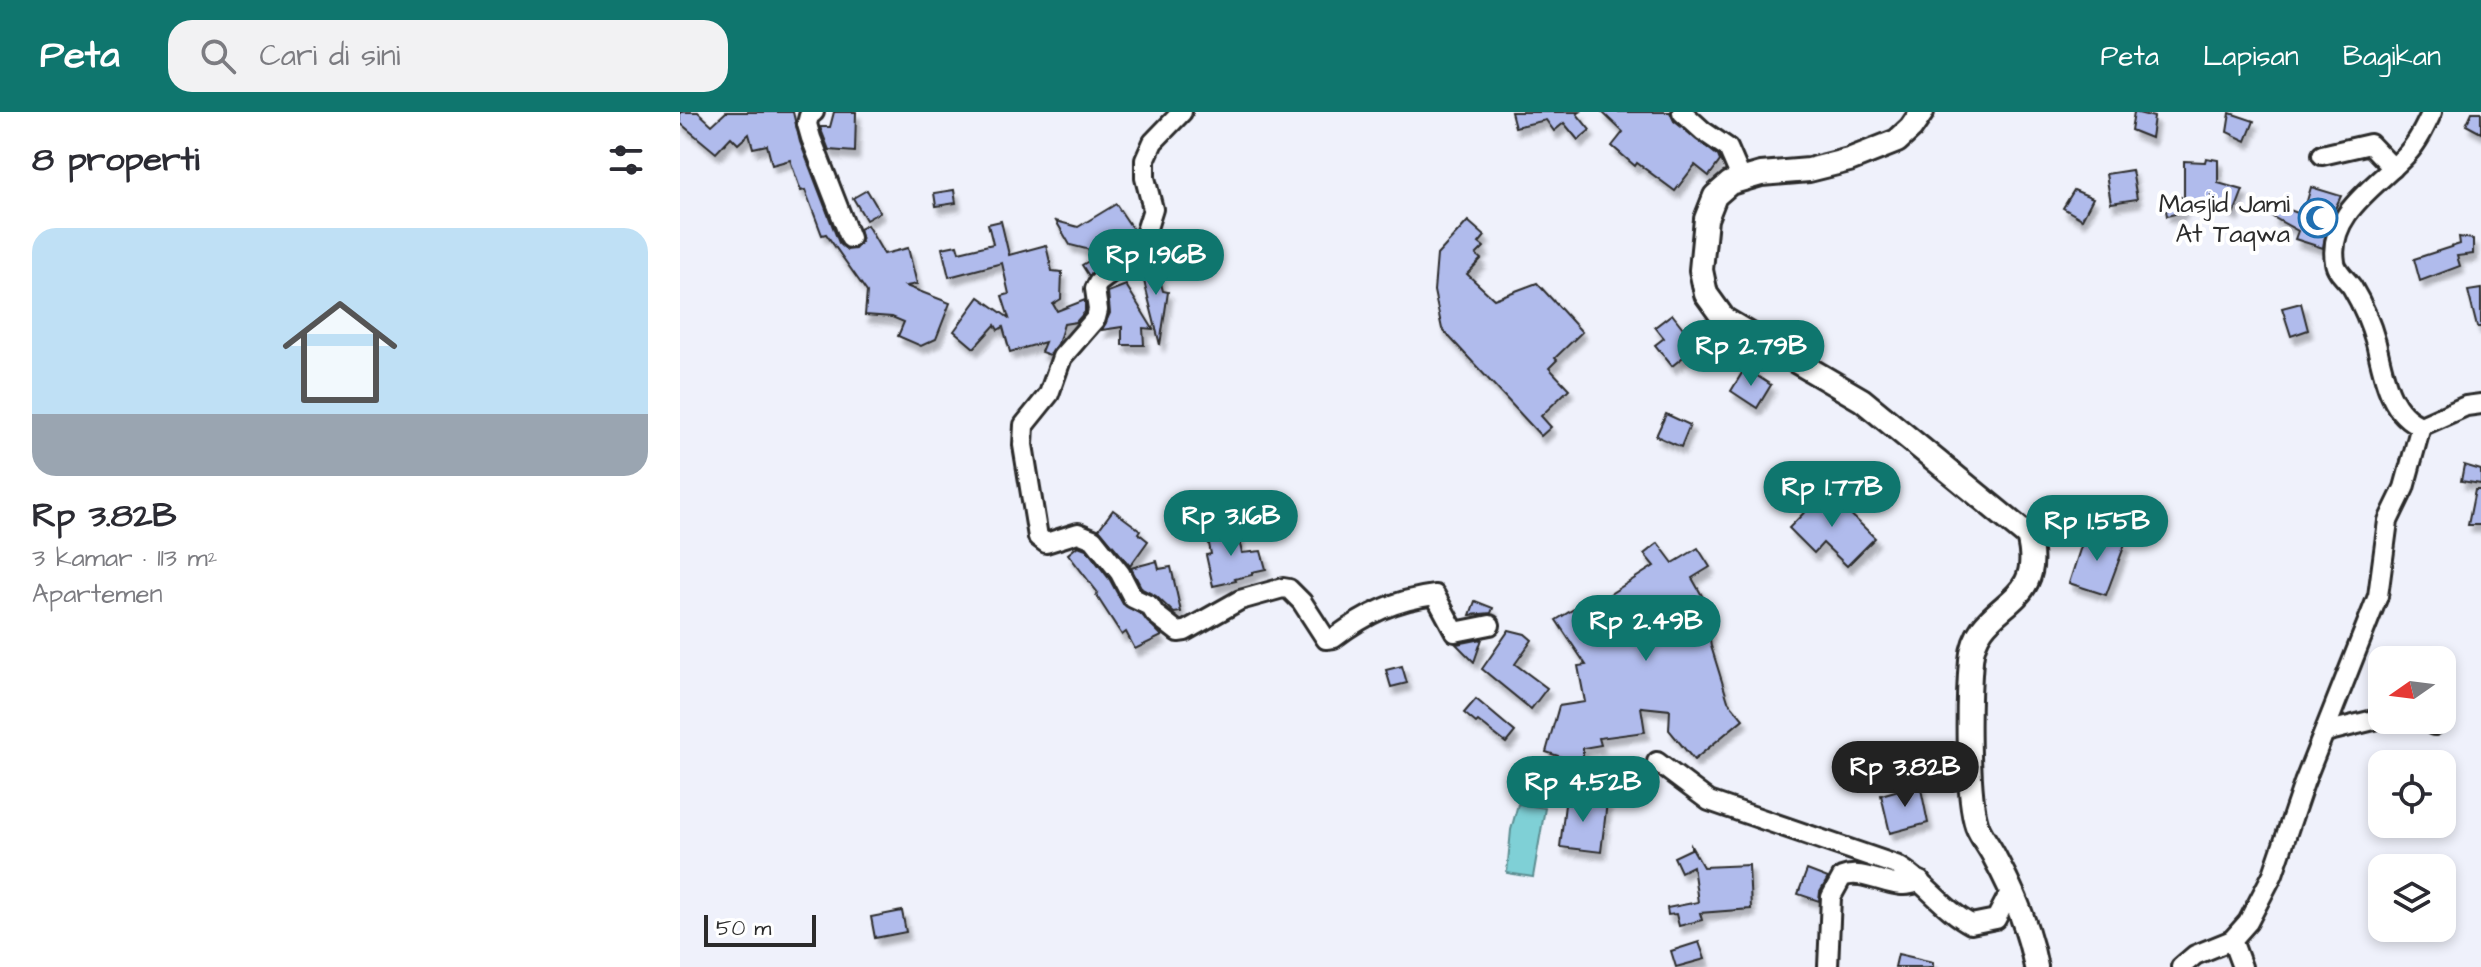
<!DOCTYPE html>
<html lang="id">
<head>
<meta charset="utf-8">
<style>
	:root { --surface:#fff; --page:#f2f2f3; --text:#2b2b33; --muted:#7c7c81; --accent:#0f766e }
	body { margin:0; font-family:"Architects Daughter",sans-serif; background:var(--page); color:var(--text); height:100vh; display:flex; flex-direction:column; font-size:30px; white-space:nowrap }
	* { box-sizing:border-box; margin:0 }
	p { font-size:26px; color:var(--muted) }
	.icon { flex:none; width:44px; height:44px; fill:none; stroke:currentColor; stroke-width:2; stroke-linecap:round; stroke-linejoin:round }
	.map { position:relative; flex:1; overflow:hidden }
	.drawer { display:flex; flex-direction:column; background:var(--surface); width:680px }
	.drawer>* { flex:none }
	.needle { width:52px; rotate:256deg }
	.tools { position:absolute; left:1688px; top:534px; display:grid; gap:16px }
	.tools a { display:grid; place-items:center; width:88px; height:88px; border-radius:16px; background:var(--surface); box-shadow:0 4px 12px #0003; font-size:40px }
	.scale { position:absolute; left:24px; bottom:20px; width:112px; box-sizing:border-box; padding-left:8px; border:4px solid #2b2b2b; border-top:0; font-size:22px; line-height:28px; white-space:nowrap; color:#2b2b2b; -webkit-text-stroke:6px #fff; paint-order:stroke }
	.price { position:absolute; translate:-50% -68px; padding:0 18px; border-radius:28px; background:var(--accent); color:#fff; font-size:26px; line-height:52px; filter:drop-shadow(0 2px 4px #0008) }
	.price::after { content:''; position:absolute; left:50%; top:48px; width:24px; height:18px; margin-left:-12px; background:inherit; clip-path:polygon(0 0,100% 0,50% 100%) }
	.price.current { background:#222; color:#fff }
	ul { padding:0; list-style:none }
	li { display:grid; align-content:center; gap:16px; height:424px; padding:0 32px }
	li span { display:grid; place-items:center; height:248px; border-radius:24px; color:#555 }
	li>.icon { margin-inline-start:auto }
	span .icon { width:144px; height:144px; fill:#fffc; stroke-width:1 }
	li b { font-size:34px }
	h2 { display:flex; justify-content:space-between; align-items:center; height:96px; padding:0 32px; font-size:34px }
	header { display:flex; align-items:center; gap:48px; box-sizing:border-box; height:112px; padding:0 40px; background:var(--accent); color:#fff }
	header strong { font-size:38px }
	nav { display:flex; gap:44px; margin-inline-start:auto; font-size:28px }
	.search { width:560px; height:72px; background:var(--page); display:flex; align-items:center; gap:20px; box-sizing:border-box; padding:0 28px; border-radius:24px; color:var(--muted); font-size:30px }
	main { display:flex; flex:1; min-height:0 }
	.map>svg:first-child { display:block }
	.water { fill:#7fd0d6; stroke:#5d8e92; stroke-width:2 }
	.building { fill:#b0bbec; stroke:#2b2b2b; stroke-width:2; filter:url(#shadow) }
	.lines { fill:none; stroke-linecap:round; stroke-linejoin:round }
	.minor-casing { stroke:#2b2b2b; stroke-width:24 }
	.tertiary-casing { stroke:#2b2b2b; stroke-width:28 }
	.minor { stroke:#fff; stroke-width:18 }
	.tertiary { stroke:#fff; stroke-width:22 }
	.labels { text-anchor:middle; stroke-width:8; stroke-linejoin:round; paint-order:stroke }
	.poi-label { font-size:26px; fill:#2b2b2b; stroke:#fff; text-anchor:end }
</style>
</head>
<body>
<header>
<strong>Peta</strong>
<div class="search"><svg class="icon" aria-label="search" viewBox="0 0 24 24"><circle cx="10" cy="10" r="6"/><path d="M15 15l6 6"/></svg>Cari di sini</div>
<nav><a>Peta</a><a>Lapisan</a><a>Bagikan</a></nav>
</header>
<main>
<section class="drawer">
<h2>8 properti<svg class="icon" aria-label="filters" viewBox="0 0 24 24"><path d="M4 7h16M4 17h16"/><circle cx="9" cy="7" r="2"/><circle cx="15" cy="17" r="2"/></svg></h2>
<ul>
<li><span style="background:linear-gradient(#bfe0f5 75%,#9aa5b1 0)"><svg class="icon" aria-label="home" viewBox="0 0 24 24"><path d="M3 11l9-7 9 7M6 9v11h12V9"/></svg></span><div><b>Rp 3.82B</b><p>3 kamar · 113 m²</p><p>Apartemen</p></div></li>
</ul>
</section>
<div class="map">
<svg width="1801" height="855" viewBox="0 0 1801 855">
	<defs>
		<filter id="shadow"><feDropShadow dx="4" dy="7" stdDeviation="2" flood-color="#0004"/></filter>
	</defs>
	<rect width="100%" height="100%" fill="#eff1fb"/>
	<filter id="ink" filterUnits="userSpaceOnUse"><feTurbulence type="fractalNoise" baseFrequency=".0125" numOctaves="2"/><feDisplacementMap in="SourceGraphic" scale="16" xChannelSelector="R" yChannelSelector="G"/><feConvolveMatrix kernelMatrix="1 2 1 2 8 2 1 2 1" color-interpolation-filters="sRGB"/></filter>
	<g filter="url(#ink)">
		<polygon class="water" points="838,692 865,696 853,765 827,761 831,718"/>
		<g class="building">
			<polygon points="0,0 18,0 32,13 46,0 113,0 120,30 159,131 167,138 175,137 182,129 179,117 187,113 204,142 228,136 237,172 226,174 270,191 256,227 241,234 218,224 224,210 212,205 185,203 187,180 146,122 142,123 125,78 121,79 110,48 92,53 87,33 73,36 69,22 58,32 51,25 36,41 0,11"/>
			<polygon points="154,0 176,0 175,40 149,38 140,15 150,15"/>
			<polygon points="831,0 900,0 897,2 910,18 898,28 884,11 874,19 866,8 835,15"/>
			<polygon points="922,0 990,0 994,9 1038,44 1040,49 1029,64 1015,53 995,79 957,51 955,54 932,34 943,20"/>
			<polygon points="1454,0 1474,5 1471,26 1451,18"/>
			<polygon points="1792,0 1801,0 1801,21 1786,13"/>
			<polygon points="1550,1 1574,9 1566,29 1547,20"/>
			<polygon points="1526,46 1538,48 1538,71 1563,78 1554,101 1539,93 1504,94 1504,49 1525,50"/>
			<polygon points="1452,58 1457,87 1431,91 1426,62"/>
			<polygon points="1631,75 1661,84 1647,113 1643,136 1615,127 1618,119 1593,105 1599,94 1623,103"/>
			<polygon points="187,78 200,100 186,108 173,86"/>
			<polygon points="274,78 276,91 256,94 254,81"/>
			<polygon points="1394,78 1413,86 1402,107 1383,96"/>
			<polygon points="1501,85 1503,100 1487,104 1484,87"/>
			<polygon points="436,92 454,119 451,126 441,139 409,164 402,153 422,141 390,133 376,109 398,115"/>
			<polygon points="321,109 329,143 366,133 372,159 382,160 381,187 373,192 377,199 405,188 405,200 396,210 384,212 378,232 370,243 361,240 365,230 330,240 323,215 318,218 315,213 294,236 274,219 299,185 329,206 322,184 329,182 322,151 269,165 262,136 277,133 279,140 313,132 308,112"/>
			<polygon points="788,109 805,124 799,131 804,135 796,143 801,147 787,162 814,187 857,171 902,220 875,246 877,248 869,256 889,277 861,304 871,315 861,324 762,217 754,179 757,143"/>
			<polygon points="1779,125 1793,127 1793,142 1777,144 1780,154 1740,169 1734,147 1780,132"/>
			<polygon points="476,153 483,179 488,180 480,233 461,157"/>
			<polygon points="446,173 473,217 463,216 464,233 442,233 442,215 422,218 430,201 428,180"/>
			<polygon points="1801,177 1801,215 1797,215 1788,179"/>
			<polygon points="1621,191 1628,218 1611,224 1602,196"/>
			<polygon points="992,202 1017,234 992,254 975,233 984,226 975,215"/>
			<polygon points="1065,256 1091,273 1077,296 1051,279"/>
			<polygon points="986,302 1010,313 1001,335 976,324"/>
			<polygon points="1784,353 1801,358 1801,372 1781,369"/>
			<polygon points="1146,378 1195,426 1167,454 1143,431 1134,441 1109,416"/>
			<polygon points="1795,378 1801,378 1801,413 1788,413"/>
			<polygon points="433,398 460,418 458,421 468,429 450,454 419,417"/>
			<polygon points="556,415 562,441 581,439 586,457 572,460 572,463 555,467 556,469 533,474 526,443 531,442 527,422"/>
			<polygon points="1406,419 1445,432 1426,483 1389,471"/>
			<polygon points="978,431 993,451 1018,436 1030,455 1012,466 1024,487 1031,534 1048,589 1063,607 1014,648 989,618 990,598 961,595 965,620 919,626 921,633 903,636 903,652 866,640 879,594 905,590 898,554 906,553 876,508 894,497 897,503 974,454 964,442"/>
			<polygon points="398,434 406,437 430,468 443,492 462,503 482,524 455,537 446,520 442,523 416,483 418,481 388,442"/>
			<polygon points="477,449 479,457 491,455 501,500 494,501 476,484 462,477 451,456"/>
			<polygon points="795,489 813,496 811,501 790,503"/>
			<polygon points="829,518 845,522 852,528 835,552 867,576 851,597 802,557"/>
			<polygon points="802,527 794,550 776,532 777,532"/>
			<polygon points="722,554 727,571 711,575 706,558"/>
			<polygon points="796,587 835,620 826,631 798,609 796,611 784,601"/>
			<polygon points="1240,672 1248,711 1210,721 1201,683"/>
			<polygon points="886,684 927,690 921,740 880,735"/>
			<polygon points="1011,734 1023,755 1069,753 1071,797 1020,801 1022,808 999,814 996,802 988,803 987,796 1018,790 1013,754 1001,760 994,745 1011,737"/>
			<polygon points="1127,758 1148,766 1140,780 1139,789 1118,782"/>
			<polygon points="222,799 226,820 195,826 191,805"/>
			<polygon points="1019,830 1025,847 996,855 991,839"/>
			<polygon points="1218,842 1253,850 1253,855 1215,855"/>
		</g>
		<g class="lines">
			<g class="minor-casing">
				<g id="minor">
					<polyline points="134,0 129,4 127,12 131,26 170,126"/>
					<path d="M502 0 473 30 465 48V66L473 97 462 132 449 148 418 171 415 177 418 198 416 206 382 245 369 282 344 313 343 333 358 425 366 431 398 421 413 427 440 461 453 486 470 494 475 502 498 520 505 519 560 488 603 476 609 477 622 490 646 527 654 526C686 502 715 488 755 483L775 520 810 513"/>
					<polyline points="1002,0 1023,19 1048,36 1061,66"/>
					<path d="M1752 0C1745 15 1738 30 1727 42 1699 73 1647 101 1655 150 1656 159 1666 167 1672 175 1681 190 1691 213 1696 231 1703 261 1709 302 1741 314L1786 294 1801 292"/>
					<polyline points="1642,43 1690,32 1713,56"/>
					<polyline points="1752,608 1754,613"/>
					<polyline points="1645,620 1702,606"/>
					<path d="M977 650 1029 689 1216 753C1244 768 1262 797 1291 812L1316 807 1330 780"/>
					<polyline points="1552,828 1562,855"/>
					<path d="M1148 855 1151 785 1162 765C1187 755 1215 783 1240 769"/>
					<polyline points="1501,855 1515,843 1552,828 1568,810 1593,762 1624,671 1698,484 1708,409 1724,376 1741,314"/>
				</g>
			</g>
			<g class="tertiary-casing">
				<path id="tertiary" d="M1242 0 1231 16 1217 29 1169 48 1129 58 1081 62 1050 71 1035 84 1026 107 1021 158 1026 182 1044 207 1182 288 1348 424C1368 498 1296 487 1291 548 1288 584 1286 682 1297 714 1301 725 1310 735 1315 746 1333 779 1349 818 1356 855"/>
			</g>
			<use href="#minor" class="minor"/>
			<use href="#tertiary" class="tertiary"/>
		</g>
	</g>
	<defs>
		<g id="mosque-ring" transform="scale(2)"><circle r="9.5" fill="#fff" stroke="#1f6fb2" stroke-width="1.5"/><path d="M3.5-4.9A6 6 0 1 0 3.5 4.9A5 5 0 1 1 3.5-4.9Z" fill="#1f6fb2"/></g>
	</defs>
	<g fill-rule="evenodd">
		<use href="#mosque-ring" x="1638" y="106"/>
	</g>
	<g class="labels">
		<g class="poi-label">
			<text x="1610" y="100">Masjid Jami<tspan x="1610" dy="30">At Taqwa</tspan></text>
		</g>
	</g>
</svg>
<div class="tools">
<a><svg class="needle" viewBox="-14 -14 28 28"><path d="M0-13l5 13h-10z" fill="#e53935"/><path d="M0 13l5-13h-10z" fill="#7c7c81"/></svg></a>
<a><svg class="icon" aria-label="locate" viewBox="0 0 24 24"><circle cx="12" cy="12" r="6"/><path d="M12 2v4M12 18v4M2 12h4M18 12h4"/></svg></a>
<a><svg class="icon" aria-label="layers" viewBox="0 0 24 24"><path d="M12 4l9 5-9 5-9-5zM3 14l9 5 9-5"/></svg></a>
</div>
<div class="scale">50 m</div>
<b class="price" style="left:476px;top:185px">Rp 1.96B</b>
<b class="price" style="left:1071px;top:276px">Rp 2.79B</b>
<b class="price" style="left:1152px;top:417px">Rp 1.77B</b>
<b class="price" style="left:551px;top:446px">Rp 3.16B</b>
<b class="price" style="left:1417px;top:451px">Rp 1.55B</b>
<b class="price" style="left:966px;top:551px">Rp 2.49B</b>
<b class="price current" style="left:1225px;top:697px">Rp 3.82B</b>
<b class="price" style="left:903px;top:712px">Rp 4.52B</b>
</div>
</main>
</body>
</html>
